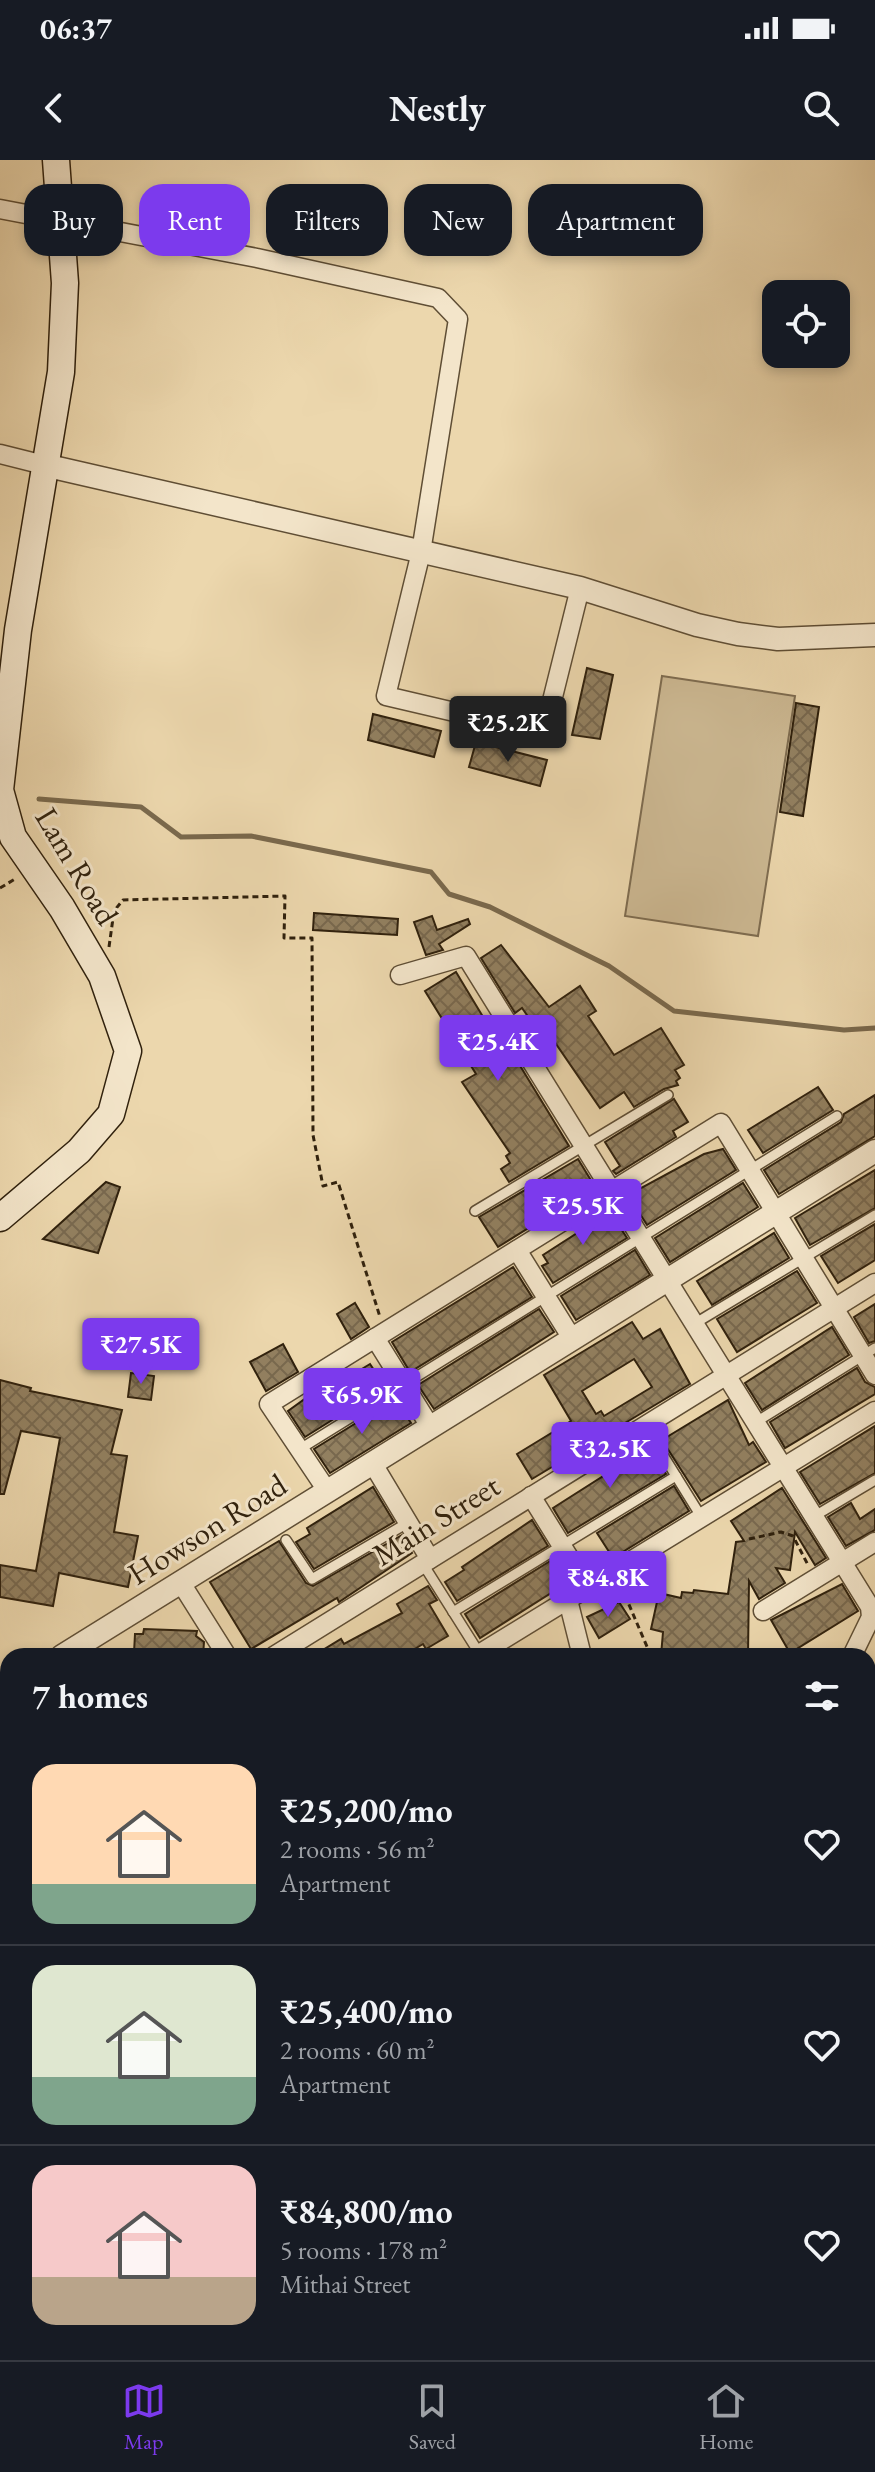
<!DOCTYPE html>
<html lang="en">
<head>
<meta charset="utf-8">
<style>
	:root { --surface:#171b24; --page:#20242c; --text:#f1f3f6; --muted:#9ea1a6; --line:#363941; --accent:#7c3aed }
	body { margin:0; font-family:"EB Garamond",serif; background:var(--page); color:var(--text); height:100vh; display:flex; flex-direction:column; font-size:30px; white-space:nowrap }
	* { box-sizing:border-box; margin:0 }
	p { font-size:26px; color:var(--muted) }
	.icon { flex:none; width:44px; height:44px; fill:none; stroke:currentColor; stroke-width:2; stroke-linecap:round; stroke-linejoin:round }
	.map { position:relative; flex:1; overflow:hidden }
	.details { position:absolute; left:0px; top:1488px; width:876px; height:712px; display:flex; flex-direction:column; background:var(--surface); border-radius:24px 24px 0 0; box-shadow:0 4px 12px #0003 }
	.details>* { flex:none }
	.hud { position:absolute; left:24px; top:24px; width:828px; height:72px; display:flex; gap:16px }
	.fabs { position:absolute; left:762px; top:120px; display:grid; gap:16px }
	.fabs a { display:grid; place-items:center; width:88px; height:88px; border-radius:16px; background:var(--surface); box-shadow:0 4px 12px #0003; font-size:40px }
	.price { position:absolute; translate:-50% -68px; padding:0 18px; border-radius:8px; background:var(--accent); color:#fff; font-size:26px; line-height:52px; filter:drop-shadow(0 2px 4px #0008) }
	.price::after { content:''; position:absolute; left:50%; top:48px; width:24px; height:18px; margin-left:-12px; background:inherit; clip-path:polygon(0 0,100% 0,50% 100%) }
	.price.on { background:#222; color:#fff }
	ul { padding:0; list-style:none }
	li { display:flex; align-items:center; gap:24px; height:200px; padding:0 32px }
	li+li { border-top:2px solid var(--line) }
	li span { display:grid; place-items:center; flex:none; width:224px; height:160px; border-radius:24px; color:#555 }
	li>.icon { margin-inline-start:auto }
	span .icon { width:96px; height:96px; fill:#fffc; stroke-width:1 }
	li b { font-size:34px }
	h2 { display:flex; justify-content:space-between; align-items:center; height:96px; padding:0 32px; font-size:34px }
	.tag { padding:0 28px; border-radius:24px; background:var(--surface); box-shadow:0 4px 12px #0003; font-size:28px; line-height:72px }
	.tag.on { background:var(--accent); color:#fff }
	.status { display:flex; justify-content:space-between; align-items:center; height:56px; padding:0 40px; background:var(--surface); direction:ltr }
	.status svg { height:22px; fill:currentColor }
	header { display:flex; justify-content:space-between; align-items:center; height:104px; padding:0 32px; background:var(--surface); font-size:36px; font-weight:700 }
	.dock { display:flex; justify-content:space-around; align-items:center; height:112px; border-top:2px solid var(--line); background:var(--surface); font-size:22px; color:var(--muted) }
	.dock a { display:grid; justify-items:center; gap:4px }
	.dock .on { color:var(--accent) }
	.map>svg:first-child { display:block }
	.grass { fill:#ccb892; stroke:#7e6c50; stroke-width:2 }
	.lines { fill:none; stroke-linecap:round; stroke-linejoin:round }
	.stream { stroke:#7a694d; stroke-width:5 }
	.building { fill:url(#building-cross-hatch); stroke:#30210d; stroke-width:2; fill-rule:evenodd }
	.service-casing { stroke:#5f4e35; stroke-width:12 }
	.minor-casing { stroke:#5f4e35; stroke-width:21 }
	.tertiary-casing { stroke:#5f4e35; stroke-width:25 }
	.secondary-casing { stroke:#30210d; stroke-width:29 }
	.path { stroke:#30210d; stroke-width:3; stroke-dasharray:6 4; stroke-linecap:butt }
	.service { stroke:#f3e5ca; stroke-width:9 }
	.minor { stroke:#f3e5ca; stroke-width:18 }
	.tertiary { stroke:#f3e5ca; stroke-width:22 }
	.secondary { stroke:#f3e5ca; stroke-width:26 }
	.labels { text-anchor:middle; stroke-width:6; stroke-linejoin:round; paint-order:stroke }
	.street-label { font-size:32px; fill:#30210d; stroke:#f3e5ca }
</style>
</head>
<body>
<div class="status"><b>06:37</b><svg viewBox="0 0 49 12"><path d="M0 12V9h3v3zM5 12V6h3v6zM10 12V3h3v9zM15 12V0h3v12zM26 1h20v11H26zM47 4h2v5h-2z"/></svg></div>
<header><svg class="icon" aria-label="back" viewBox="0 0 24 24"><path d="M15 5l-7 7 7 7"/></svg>Nestly<svg class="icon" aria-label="search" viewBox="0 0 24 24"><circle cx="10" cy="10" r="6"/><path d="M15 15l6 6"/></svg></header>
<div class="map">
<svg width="875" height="2200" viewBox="0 0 875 2200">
	<defs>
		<pattern id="building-cross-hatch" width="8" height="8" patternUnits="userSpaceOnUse" patternTransform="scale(2)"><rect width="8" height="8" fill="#928060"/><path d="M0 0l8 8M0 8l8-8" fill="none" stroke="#78684e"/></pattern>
	</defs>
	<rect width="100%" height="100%" fill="#ecd7ad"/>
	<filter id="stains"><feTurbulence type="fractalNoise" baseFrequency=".0025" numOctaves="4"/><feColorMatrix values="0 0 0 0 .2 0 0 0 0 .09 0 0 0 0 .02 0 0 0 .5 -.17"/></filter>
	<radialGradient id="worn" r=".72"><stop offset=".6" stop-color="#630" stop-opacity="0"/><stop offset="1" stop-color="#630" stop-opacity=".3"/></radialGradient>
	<polygon class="grass" points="662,516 795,536 758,776 625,756"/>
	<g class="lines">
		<polyline class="stream" points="39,639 141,647 181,677 251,676 431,712 449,734 490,747 609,806 674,851 844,870 875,868"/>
	</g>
	<g class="building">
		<polygon points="587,508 613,515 600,579 572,575"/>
		<polygon points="796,543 819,547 803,656 780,652"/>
		<polygon points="373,554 441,571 434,597 368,580"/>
		<polygon points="476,582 547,600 540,626 469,607"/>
		<polygon points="314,753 398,759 397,775 313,770"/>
		<polygon points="432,756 437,770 468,759 470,764 439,784 443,790 426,795 414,762"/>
		<polygon points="501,785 549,847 580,826 596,851 588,856 614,895 661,868 684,905 675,910 680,918 676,921 678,925 664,929 634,947 624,932 600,948 556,884 550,888 522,848 515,853 481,798"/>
		<polygon points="456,812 506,895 511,891 569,986 509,1022 501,1009 510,1003 506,996 510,993 462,922 476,914 425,831"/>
		<polygon points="818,927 833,950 763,993 748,970"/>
		<polygon points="875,935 875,976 779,1034 764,1010 841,962 844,954"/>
		<polygon points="674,939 688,962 673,971 676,977 616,1014 613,1011 620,1006 605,982"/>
		<polygon points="723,989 736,1010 647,1065 628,1035 704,994"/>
		<polygon points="578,999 595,1027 564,1046 562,1042 541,1056 543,1059 498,1087 479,1057"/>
		<polygon points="875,1010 875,1048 810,1085 795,1058"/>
		<polygon points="106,1022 120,1027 98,1093 43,1079"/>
		<polygon points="743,1023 758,1047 670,1102 655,1078"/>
		<polygon points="610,1052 627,1078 553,1123 542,1106 548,1103 543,1095"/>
		<polygon points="875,1064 875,1100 838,1123 821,1096"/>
		<polygon points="774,1073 789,1098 712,1145 697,1121"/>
		<polygon points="635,1090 650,1115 576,1160 561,1136"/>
		<polygon points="513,1107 532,1137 410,1212 392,1182"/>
		<polygon points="797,1111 817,1143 737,1192 717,1159"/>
		<polygon points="355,1143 369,1167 351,1179 337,1154"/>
		<polygon points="875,1144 875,1181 869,1183 854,1157"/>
		<polygon points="539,1149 554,1172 434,1249 418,1225"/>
		<path d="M632 1162 643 1179 660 1169 690 1224 532 1319 517 1294 571 1261 544 1215ZM634 1199 652 1227 604 1256 601 1251 596 1254 582 1231Z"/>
		<polygon points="832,1167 849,1195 762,1250 745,1223"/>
		<polygon points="283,1184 298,1212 266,1231 250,1202"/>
		<polygon points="370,1204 385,1227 305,1277 288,1251 338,1215 342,1221"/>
		<polygon points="857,1208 865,1222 875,1227 875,1234 785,1288 770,1262"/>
		<polygon points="131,1213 154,1216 151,1240 128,1237"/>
		<polygon points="0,1220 31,1228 30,1231 122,1250 111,1294 127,1296 114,1372 138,1376 128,1427 59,1413 53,1446 0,1437 0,1405 36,1411 60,1278 21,1271 4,1334 0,1334"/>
		<polygon points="395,1239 411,1263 330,1313 314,1289"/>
		<polygon points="728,1240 749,1285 753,1282 766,1302 701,1341 662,1280"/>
		<polygon points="875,1266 875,1313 820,1344 800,1312"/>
		<polygon points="649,1287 666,1314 568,1373 553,1348"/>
		<polygon points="674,1326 689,1351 613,1398 597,1373"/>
		<polygon points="373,1327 394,1362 314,1409 296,1382 310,1374 307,1368"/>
		<polygon points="782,1328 826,1398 815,1405 795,1372 790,1410 776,1408 785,1423 759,1439 749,1421 748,1496 661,1496 663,1472 651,1469 659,1433 681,1438 682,1432 693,1433 694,1430 728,1434 736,1382 744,1381 731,1361"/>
		<polygon points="851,1343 860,1359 875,1349 875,1370 846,1386 828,1357"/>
		<polygon points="532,1360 548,1386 457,1441 445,1422 464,1410 462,1407"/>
		<polygon points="402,1375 412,1393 339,1442 337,1438 251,1489 210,1422 279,1381 306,1423 313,1426"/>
		<polygon points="555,1398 570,1421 480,1478 465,1454"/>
		<polygon points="842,1424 858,1451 790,1493 771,1460"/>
		<polygon points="428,1426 437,1440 429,1444 448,1476 426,1489 423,1484 403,1496 313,1496 341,1479 344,1484 402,1453 397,1444"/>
		<polygon points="619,1442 630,1459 599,1478 587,1457"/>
		<polygon points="144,1469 197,1471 196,1476 204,1482 203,1496 141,1496 142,1493 134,1493 135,1474 143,1474"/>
	</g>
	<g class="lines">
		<g class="service-casing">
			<g id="service">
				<polyline points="475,1051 668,935"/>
				<polyline points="694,1164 875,1055"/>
				<polyline points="756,1262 875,1188"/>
				<polyline points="645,1266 702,1358"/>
				<polyline points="300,1289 837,956"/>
				<polyline points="813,1357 875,1320"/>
				<polyline points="286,1380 312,1419 409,1362"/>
				<polyline points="423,1404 481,1496"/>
				<polyline points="453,1452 676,1316"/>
			</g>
		</g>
		<g class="minor-casing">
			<g id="minor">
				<polyline points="0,49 257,98 438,138 458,159 421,392 386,536 544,573 580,428"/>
				<polyline points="0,294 44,305"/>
				<polyline points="400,815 466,796 870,1447 871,1457 852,1496"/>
				<polyline points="517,1090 573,1180"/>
				<polyline points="375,1178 431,1268"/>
				<polyline points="373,1304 430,1399"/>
				<polyline points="328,1332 269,1244 721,963 875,1215"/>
				<polyline points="531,1336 588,1428"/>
				<polyline points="181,1423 227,1496"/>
				<polyline points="568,1440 582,1496"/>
				<polyline points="763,1451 875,1382"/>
				<polyline points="274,1496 875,1123"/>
				<polyline points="476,1496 875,1251"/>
				<polyline points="0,1771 8,1771"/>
				<polyline points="0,1851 8,1851"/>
				<polyline points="868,2006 875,2006"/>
				<polyline points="0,2185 8,2132"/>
				<polyline points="225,2192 226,2200"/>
				<polyline points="297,2192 298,2200"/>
				<polyline points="402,2192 402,2200"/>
				<polyline points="488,2192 488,2200"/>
				<polyline points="706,2192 708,2200"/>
				<polyline points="865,2192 866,2200"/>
				<polyline points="95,2200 95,2192"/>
				<polyline points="581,2200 581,2192"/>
			</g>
		</g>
		<g class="tertiary-casing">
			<g id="tertiary">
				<polyline points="44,305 580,428 697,465 738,474 778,479 875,475"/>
				<polyline points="62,1496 875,991"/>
				<polyline points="0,1535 8,1530"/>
			</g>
		</g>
		<g class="secondary-casing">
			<polyline id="secondary" points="0,1058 79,991 111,954 128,891 102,816 62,748 13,677 0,630 18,470 61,212 65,123 56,0"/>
		</g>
		<g class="path">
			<polyline points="0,728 15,719"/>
			<polyline points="109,787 114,751 123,740 285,736 284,778 312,778 313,975 323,1026 338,1022 380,1157"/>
			<polyline points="749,1379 781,1372 793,1376 808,1405"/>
			<polyline points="621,1426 651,1496"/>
		</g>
		<use href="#service" class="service"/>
		<use href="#minor" class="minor"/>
		<use href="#tertiary" class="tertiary"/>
		<use href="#secondary" class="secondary"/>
	</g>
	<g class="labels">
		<g class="street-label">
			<text transform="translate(77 706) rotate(59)" y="11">Lam Road</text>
			<text transform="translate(436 1360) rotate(-32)" y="11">Main Street</text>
			<text transform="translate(207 1369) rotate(-32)" y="11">Howson Road</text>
		</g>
	</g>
	<rect width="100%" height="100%" filter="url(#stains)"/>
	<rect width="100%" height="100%" fill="url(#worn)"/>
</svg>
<div class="fabs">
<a><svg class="icon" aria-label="locate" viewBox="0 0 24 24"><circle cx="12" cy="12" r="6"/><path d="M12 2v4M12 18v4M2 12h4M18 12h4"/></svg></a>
</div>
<b class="price on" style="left:508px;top:604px">₹25.2K</b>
<b class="price" style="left:498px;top:923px">₹25.4K</b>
<b class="price" style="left:583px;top:1087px">₹25.5K</b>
<b class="price" style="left:141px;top:1226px">₹27.5K</b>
<b class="price" style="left:362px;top:1276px">₹65.9K</b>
<b class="price" style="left:610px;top:1330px">₹32.5K</b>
<b class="price" style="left:608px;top:1459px">₹84.8K</b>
<div class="hud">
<a class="tag">Buy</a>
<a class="tag on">Rent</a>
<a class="tag">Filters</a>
<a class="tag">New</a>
<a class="tag">Apartment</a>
</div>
<section class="details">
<h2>7 homes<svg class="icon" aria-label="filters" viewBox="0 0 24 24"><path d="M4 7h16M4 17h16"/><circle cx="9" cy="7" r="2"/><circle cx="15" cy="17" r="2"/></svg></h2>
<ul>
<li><span style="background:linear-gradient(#ffd9b3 75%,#7fa58c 0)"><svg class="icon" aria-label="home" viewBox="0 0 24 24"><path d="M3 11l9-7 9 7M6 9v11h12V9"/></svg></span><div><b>₹25,200/mo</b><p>2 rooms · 56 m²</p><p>Apartment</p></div><svg class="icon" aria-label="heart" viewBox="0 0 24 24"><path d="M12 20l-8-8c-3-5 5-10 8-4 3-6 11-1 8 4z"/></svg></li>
<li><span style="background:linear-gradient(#dfe7d0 70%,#7fa58c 0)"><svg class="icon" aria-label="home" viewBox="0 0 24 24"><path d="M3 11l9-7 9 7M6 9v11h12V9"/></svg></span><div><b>₹25,400/mo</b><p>2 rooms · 60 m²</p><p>Apartment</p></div><svg class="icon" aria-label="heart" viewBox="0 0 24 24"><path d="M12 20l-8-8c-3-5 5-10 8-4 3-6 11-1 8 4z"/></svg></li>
<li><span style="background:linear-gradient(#f6c9c9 70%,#b9a48a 0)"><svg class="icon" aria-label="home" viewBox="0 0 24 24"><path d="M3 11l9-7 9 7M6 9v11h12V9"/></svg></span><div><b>₹84,800/mo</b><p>5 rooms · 178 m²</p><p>Mithai Street</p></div><svg class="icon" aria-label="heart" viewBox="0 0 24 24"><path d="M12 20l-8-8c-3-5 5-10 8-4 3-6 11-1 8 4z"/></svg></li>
</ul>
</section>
</div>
<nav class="dock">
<a class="on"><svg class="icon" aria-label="map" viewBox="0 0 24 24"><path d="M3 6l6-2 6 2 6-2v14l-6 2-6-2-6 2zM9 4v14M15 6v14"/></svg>Map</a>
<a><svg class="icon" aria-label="saved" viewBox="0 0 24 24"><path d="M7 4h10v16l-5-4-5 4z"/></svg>Saved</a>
<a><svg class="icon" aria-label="home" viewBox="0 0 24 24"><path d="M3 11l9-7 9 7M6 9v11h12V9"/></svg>Home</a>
</nav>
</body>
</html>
